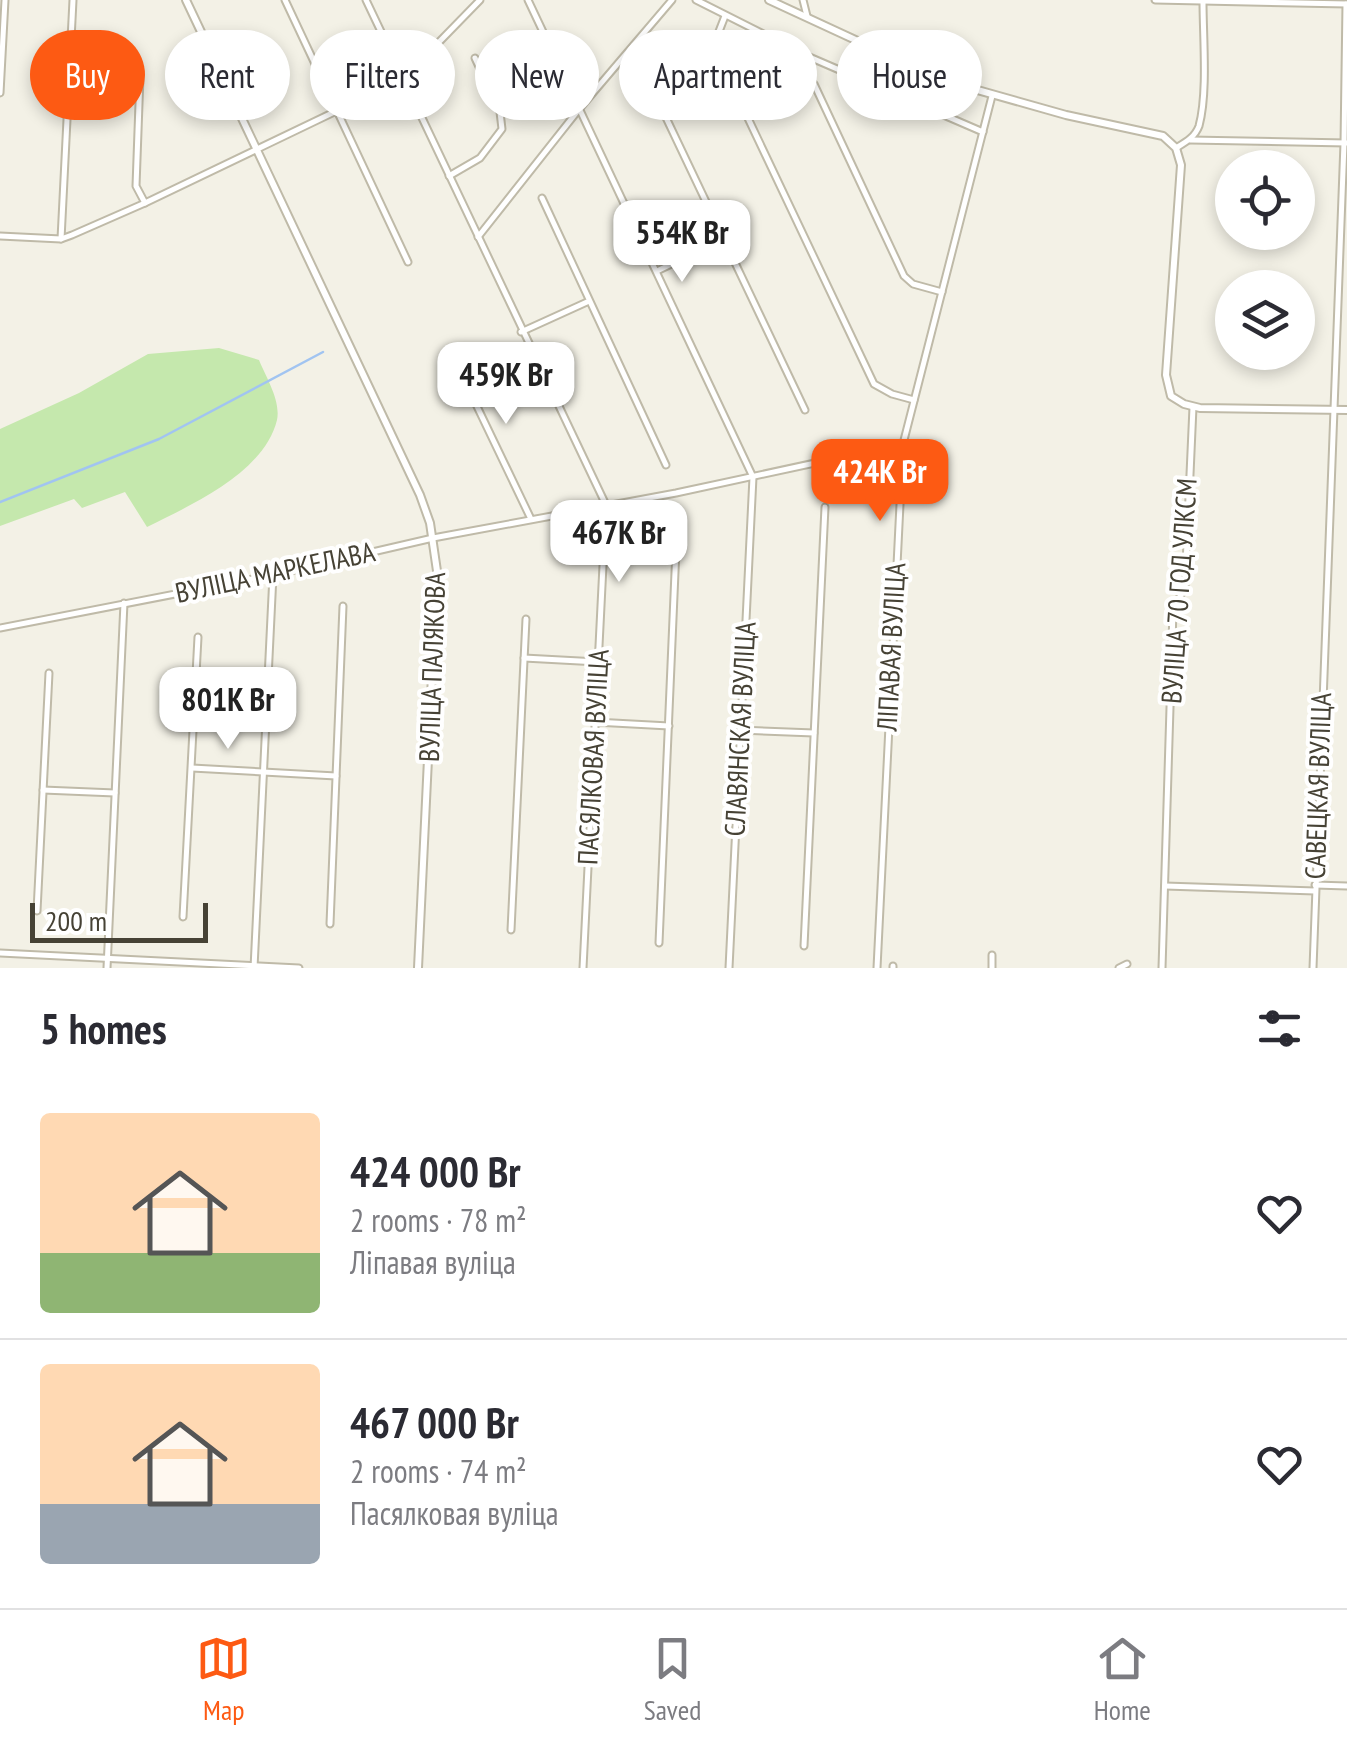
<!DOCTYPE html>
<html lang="en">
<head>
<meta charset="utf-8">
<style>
	:root { --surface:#fff; --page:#f2f2f3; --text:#2b2b33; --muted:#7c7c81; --line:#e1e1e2; --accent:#fd5a13 }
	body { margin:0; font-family:"PT Sans Narrow",sans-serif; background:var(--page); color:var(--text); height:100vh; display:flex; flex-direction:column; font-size:38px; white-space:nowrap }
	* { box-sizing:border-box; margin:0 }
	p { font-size:32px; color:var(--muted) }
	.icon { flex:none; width:55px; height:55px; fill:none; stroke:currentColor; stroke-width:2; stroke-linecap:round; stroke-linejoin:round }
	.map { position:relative; height:968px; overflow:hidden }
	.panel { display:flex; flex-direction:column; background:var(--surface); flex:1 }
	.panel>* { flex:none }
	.banner { position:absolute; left:30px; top:30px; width:1288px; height:90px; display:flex; gap:20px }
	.fabs { position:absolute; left:1215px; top:150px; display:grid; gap:20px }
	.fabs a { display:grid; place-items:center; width:100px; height:100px; border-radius:50%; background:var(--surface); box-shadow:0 5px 15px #0003; font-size:50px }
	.scale { position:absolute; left:30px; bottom:25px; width:178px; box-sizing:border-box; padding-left:10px; border:5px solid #464235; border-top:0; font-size:28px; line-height:35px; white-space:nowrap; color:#464235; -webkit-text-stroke:8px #fff; paint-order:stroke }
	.price { position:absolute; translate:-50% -85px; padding:0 22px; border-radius:20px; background:#fff; color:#222; font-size:32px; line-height:65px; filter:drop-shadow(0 2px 5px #0008) }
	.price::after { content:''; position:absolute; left:50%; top:60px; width:30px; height:22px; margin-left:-15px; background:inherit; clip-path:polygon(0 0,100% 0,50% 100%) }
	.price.selected { background:var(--accent); color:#fff }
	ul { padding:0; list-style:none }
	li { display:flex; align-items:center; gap:30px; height:250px; padding:0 40px }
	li+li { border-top:2px solid var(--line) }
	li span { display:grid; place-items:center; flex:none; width:280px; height:200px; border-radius:10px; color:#555 }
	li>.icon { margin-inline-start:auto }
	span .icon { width:120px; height:120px; fill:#fffc; stroke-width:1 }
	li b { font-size:42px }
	h2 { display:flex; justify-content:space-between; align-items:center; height:120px; padding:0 40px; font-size:42px }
	.pill { padding:0 35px; border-radius:45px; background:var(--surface); box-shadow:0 5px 15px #0003; font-size:35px; line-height:90px }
	.pill.selected { background:var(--accent); color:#fff }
	.menu { display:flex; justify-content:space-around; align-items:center; height:140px; border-top:2px solid var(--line); background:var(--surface); font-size:28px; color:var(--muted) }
	.menu a { display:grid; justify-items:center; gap:5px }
	.menu .selected { color:var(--accent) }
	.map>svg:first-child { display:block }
	.green { fill:#c5e8ad }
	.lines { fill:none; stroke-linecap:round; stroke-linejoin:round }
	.stream { stroke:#a1c4f1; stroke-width:2.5 }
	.minor-casing { stroke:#bfbaa8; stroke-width:9 }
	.tertiary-casing { stroke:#bfbaa8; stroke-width:10 }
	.minor { stroke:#fff; stroke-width:5 }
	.tertiary { stroke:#fff; stroke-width:6 }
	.labels { text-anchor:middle; stroke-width:8; stroke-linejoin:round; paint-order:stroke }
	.street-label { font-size:28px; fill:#464235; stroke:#fff }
</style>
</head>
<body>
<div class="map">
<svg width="1347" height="968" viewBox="0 0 1347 968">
	<rect width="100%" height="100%" fill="#f3f1e6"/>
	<path class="green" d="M219 348 259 360C266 377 281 401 277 420 264 473 191 505 147 527L125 492 82 508 74 499 0 526V429L79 393 148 354Z"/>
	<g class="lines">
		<polyline class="stream" points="0,502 159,439 323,352"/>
		<g class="minor-casing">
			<g id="minor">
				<polyline points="285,0 408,262"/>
				<polyline points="366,0 606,505 583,968"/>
				<polyline points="528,0 753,477 729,968"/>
				<polyline points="696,0 807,56 983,132"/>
				<polyline points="803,0 807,16"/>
				<polyline points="1155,0 1347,4"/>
				<polyline points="725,16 718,34 719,57 874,384 892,394 914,400"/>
				<path d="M70 51C96 53 131 47 140 76L136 186 145 203"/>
				<polyline points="641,65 805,410"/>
				<polyline points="814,84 904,276 913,284 942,292"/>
				<polyline points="0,93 5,0"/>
				<polyline points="1190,140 1347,143"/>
				<path d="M1176 148C1186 142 1195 137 1199 126 1208 93 1203 37 1203 2"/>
				<polyline points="449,176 480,158 502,129 500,112 475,58"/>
				<polyline points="542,198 666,465"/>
				<polyline points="0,236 61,239 72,235 145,203 403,79 480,0"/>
				<polyline points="478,237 580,108 672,0"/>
				<polyline points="61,239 73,0"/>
				<polyline points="657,271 721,240"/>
				<polyline points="521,332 587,302"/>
				<polyline points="450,350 531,519"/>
				<polyline points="0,628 273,575 433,538 676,493 903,444"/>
				<polyline points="524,658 598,662"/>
				<polyline points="595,722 669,726"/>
				<polyline points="740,730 814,733"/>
				<polyline points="192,768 336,776"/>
				<polyline points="43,790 115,793"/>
				<polyline points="1315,885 1347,886"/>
				<polyline points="1165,886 1315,891"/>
				<polyline points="37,911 49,673"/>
				<polyline points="183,917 198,637"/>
				<polyline points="330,924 343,606"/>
				<polyline points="511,930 526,619"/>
				<polyline points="659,943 676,549"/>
				<polyline points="804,946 825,507"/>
				<polyline points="0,953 299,968"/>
				<polyline points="107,968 124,603"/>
				<polyline points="254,968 273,575"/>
				<polyline points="877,968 903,444 992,96"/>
				<polyline points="893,968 893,966"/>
				<polyline points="992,968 992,955"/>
				<polyline points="1119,968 1127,964"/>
				<polyline points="1162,968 1173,610 1185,587 1193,407"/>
				<polyline points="1313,968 1344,143 1346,4"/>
			</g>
		</g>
		<g class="tertiary-casing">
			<g id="tertiary">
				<polyline points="186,0 420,495 430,523 437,571 418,968"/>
				<polyline points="769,0 942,80 1066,115 1163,136 1176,148 1181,165 1166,375 1171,396 1184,404 1200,408 1347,410"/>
			</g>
		</g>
		<use href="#minor" class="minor"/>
		<use href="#tertiary" class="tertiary"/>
	</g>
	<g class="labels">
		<g class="street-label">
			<text transform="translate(275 572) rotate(-12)" y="10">ВУЛІЦА МАРКЕЛАВА</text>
			<text transform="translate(1179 591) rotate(-86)" y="10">ВУЛІЦА 70 ГОД УЛКСМ</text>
			<text transform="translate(891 647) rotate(-87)" y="10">ЛІПАВАЯ ВУЛІЦА</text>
			<text transform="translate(432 667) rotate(-88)" y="10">ВУЛІЦА ПАЛЯКОВА</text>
			<text transform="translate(740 729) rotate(-87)" y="10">СЛАВЯНСКАЯ ВУЛІЦА</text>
			<text transform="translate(593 757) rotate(-87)" y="10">ПАСЯЛКОВАЯ ВУЛІЦА</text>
			<text transform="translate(1318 786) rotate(-88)" y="10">САВЕЦКАЯ ВУЛІЦА</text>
		</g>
	</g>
</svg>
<div class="fabs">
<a><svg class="icon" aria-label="locate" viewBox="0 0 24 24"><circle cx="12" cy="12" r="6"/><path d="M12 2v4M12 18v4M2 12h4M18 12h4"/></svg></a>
<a><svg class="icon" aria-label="layers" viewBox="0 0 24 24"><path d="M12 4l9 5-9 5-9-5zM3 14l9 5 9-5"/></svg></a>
</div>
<div class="scale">200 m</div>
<b class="price" style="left:682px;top:285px">554K Br</b>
<b class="price" style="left:506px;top:427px">459K Br</b>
<b class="price selected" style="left:880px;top:524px">424K Br</b>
<b class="price" style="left:619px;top:585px">467K Br</b>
<b class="price" style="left:228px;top:752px">801K Br</b>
<div class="banner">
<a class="pill selected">Buy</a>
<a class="pill">Rent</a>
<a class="pill">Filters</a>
<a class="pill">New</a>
<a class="pill">Apartment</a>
<a class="pill">House</a>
</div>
</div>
<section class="panel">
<h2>5 homes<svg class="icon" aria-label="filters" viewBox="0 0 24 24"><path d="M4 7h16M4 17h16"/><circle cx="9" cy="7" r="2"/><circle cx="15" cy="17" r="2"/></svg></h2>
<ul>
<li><span style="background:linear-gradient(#ffd9b3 70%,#8fb573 0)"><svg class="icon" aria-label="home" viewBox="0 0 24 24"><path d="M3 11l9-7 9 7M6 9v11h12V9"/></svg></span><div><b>424 000 Br</b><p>2 rooms · 78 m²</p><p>Ліпавая вуліца</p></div><svg class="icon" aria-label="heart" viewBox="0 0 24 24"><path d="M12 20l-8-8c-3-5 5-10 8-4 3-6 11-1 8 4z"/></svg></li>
<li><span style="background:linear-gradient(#ffd9b3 70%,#9aa5b1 0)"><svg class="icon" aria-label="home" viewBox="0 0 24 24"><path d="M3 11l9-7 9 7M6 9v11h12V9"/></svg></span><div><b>467 000 Br</b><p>2 rooms · 74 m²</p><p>Пасялковая вуліца</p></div><svg class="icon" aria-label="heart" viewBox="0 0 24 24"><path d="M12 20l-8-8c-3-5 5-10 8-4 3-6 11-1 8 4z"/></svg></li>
</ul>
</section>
<nav class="menu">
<a class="selected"><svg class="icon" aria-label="map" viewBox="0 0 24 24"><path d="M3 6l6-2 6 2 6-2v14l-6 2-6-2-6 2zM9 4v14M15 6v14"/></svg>Map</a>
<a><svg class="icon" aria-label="saved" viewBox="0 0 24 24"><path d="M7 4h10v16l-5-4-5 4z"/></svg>Saved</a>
<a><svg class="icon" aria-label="home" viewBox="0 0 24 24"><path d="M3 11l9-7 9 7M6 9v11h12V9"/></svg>Home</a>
</nav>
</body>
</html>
